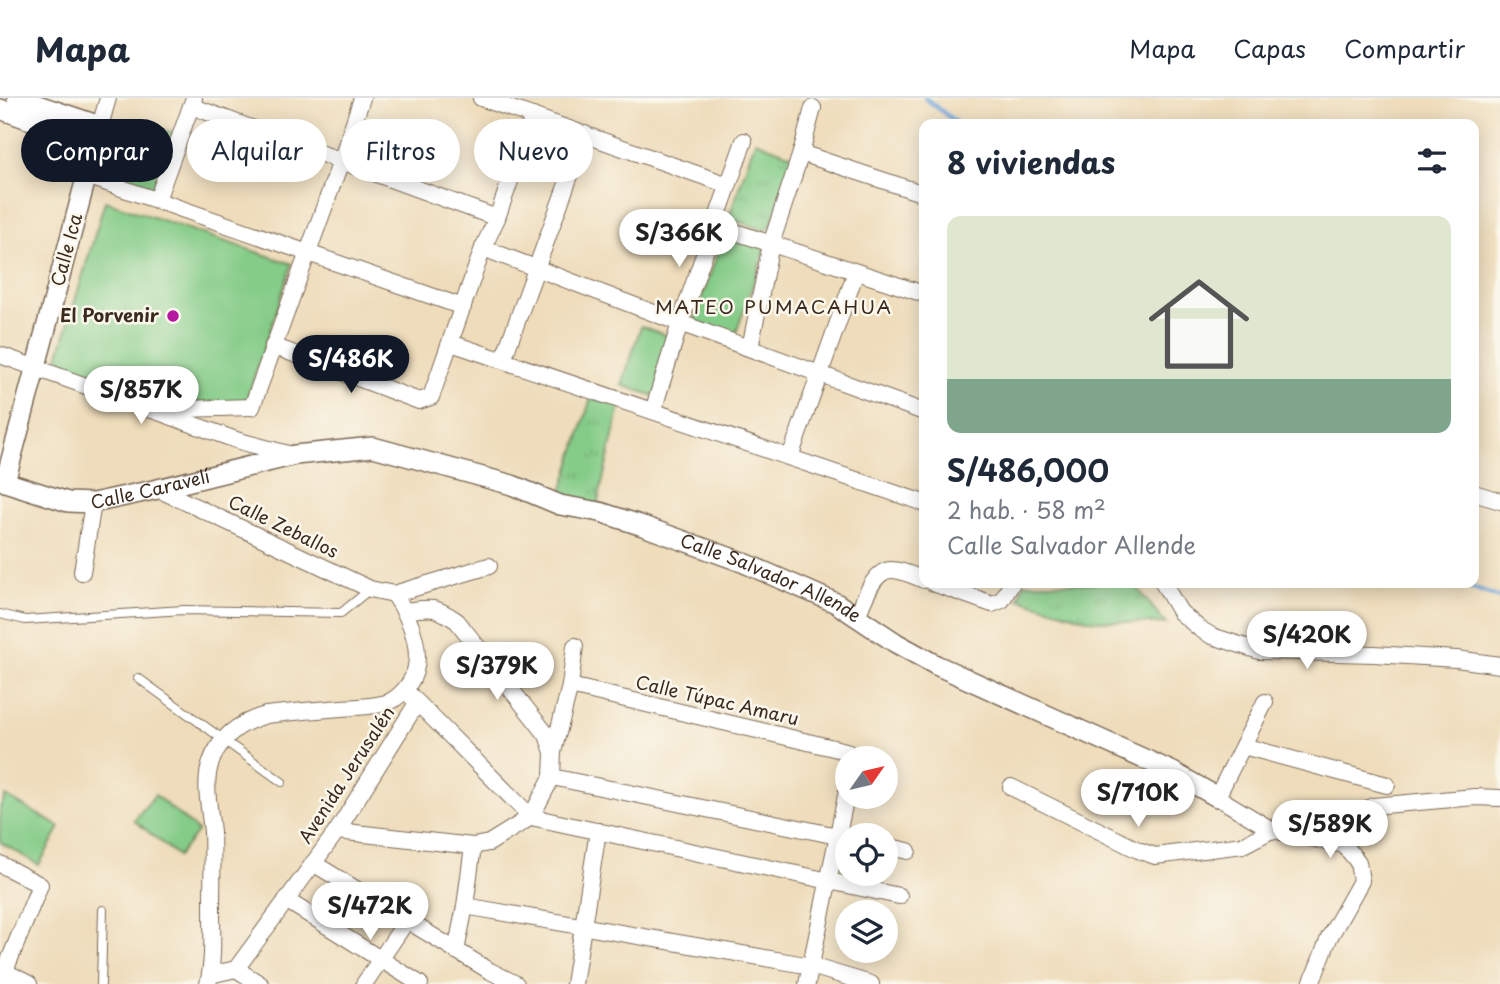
<!DOCTYPE html>
<html lang="es">
<head>
<meta charset="utf-8">
<style>
	:root { --surface:#fff; --page:#f6f6f7; --text:#1f2937; --muted:#747a83; --line:#e0e1e3; --accent:#111827 }
	body { margin:0; font-family:"Playpen Sans",sans-serif; background:var(--page); color:var(--text); height:100vh; display:flex; flex-direction:column; font-size:26px; white-space:nowrap }
	* { box-sizing:border-box; margin:0 }
	p { font-size:23px; color:var(--muted) }
	.icon { flex:none; width:38px; height:38px; fill:none; stroke:currentColor; stroke-width:2; stroke-linecap:round; stroke-linejoin:round }
	.map { position:relative; flex:1; overflow:hidden }
	.panel { position:absolute; left:919px; top:21px; width:560px; height:469px; display:flex; flex-direction:column; background:var(--surface); border-radius:14px; box-shadow:0 4px 18px #0003 }
	.panel>* { flex:none }
	.guide { position:absolute; left:21px; top:21px; width:665px; height:63px; display:flex; gap:14px }
	.needle { width:46px; rotate:56deg }
	.tools { position:absolute; left:835px; top:648px; display:grid; gap:14px }
	.tools a { display:grid; place-items:center; width:63px; height:63px; border-radius:50%; background:var(--surface); box-shadow:0 4px 18px #0003; font-size:35px }
	.price { position:absolute; translate:-50% -60px; padding:0 16px; border-radius:24px; background:#fff; color:#222; font-size:23px; line-height:46px; filter:drop-shadow(0 2px 4px #0008) }
	.price::after { content:''; position:absolute; left:50%; top:42px; width:21px; height:16px; margin-left:-10px; background:inherit; clip-path:polygon(0 0,100% 0,50% 100%) }
	.price.current { background:var(--accent); color:#fff }
	ul { padding:0; list-style:none }
	li { display:grid; align-content:center; gap:14px; height:371px; padding:0 28px }
	li span { display:grid; place-items:center; height:217px; border-radius:14px; color:#555 }
	li>.icon { margin-inline-start:auto }
	span .icon { width:126px; height:126px; fill:#fffc; stroke-width:1 }
	li b { font-size:30px }
	h2 { display:flex; justify-content:space-between; align-items:center; height:84px; padding:0 28px; font-size:30px }
	.pill { padding:0 24px; border-radius:32px; background:var(--surface); box-shadow:0 4px 18px #0003; font-size:24px; line-height:63px }
	.pill.current { background:var(--accent); color:#fff }
	header { display:flex; align-items:center; gap:42px; box-sizing:border-box; height:98px; padding:0 35px; background:var(--surface); border-bottom:2px solid var(--line) }
	header strong { font-size:33px }
	nav { display:flex; gap:38px; margin-inline-start:auto; font-size:24px }
	.map>svg:first-child { display:block }
	.grass { fill:#85cc88; stroke:#607b53; stroke-width:2 }
	.park { fill:url(#park-tufts); stroke:#607b53; stroke-width:2 }
	.lines { fill:none; stroke-linecap:round; stroke-linejoin:round }
	.stream { stroke:#69a3d9; stroke-width:4.5 }
	.service-casing { stroke:#7a6855; stroke-width:10 }
	.minor-casing { stroke:#7a6855; stroke-width:18 }
	.tertiary-casing { stroke:#7a6855; stroke-width:22 }
	.service { stroke:#fff; stroke-width:8 }
	.minor { stroke:#fff; stroke-width:16 }
	.tertiary { stroke:#fff; stroke-width:19 }
	.poi-dot { fill:#b5179e; stroke:#fbf7ec; stroke-width:2.5 }
	.labels { text-anchor:middle; stroke-width:5; stroke-linejoin:round; paint-order:stroke }
	.street-label { font-size:18px; fill:#3b2a1e; stroke:#fbf7ec }
	.poi-label { font-size:18px; font-weight:bold; fill:#3b2a1e; stroke:#fbf7ec; text-anchor:end }
	.neighbourhood-label { font-size:19px; letter-spacing:2px; fill:#3b2a1e; stroke:#fbf7ec }
</style>
</head>
<body>
<header>
<strong>Mapa</strong>
<nav><a>Mapa</a><a>Capas</a><a>Compartir</a></nav>
</header>
<div class="map">
<svg width="1500" height="886" viewBox="0 0 1500 886">
	<defs>
		<pattern id="park-tufts" width="24" height="20" patternUnits="userSpaceOnUse" patternTransform="scale(1.75)"><rect width="24" height="20" fill="#85cc88"/><path d="M3 7l-1-3M5 7V3M7 7l1-3M15 17l-1-3M17 17v-4M19 17l1-3" fill="none" stroke="#74af75"/></pattern>
	</defs>
	<rect width="100%" height="100%" fill="#fbf7ec"/>
	<filter id="ink" filterUnits="userSpaceOnUse"><feTurbulence type="fractalNoise" baseFrequency=".0143" numOctaves="2"/><feDisplacementMap in="SourceGraphic" scale="14" xChannelSelector="R" yChannelSelector="G"/><feConvolveMatrix kernelMatrix="1 2 1 2 8 2 1 2 1" color-interpolation-filters="sRGB"/></filter>
	<filter id="wash" filterUnits="userSpaceOnUse"><feTurbulence type="fractalNoise" baseFrequency=".00686" numOctaves="4" result="noise"/><feDisplacementMap in="SourceGraphic" scale="28" xChannelSelector="R" yChannelSelector="G"/><feGaussianBlur stdDeviation="1.57" result="paint"/><feColorMatrix in="noise" values="0 0 0 0 0 0 0 0 0 0 0 0 0 0 0 0 0 1.4 0 .05"/><feComposite in="paint" operator="in"/></filter>
	<g filter="url(#wash)">
		<rect width="100%" height="100%" fill="#eedcba"/>
		<g class="grass">
			<polygon points="142,24 173,35 152,94 121,83"/>
			<polygon points="105,103 292,166 246,304 153,306 55,270"/>
			<polygon points="724,137 765,151 735,238 694,223"/>
			<polygon points="641,228 677,241 657,299 622,287"/>
			<polygon points="155,697 198,733 178,758 134,722"/>
			<polygon points="6,698 60,729 39,767 0,744 0,709"/>
		</g>
		<g class="park">
			<polygon points="755,43 794,58 770,129 764,132 734,122 730,116"/>
			<polygon points="591,300 620,308 597,408 561,397"/>
			<polygon points="1024,485 1133,485 1166,526 1090,522 1019,501"/>
		</g>
		<g class="lines">
			<g class="stream">
				<polyline points="925,0 958,26"/>
				<polyline points="1459,485 1500,500"/>
			</g>
		</g>
	</g>
	<g filter="url(#ink)">
		<g class="lines">
			<g class="service-casing">
				<g id="service">
					<polyline points="0,516 25,522 184,512 341,515 369,492"/>
					<polyline points="138,580 282,684"/>
					<polyline points="101,886 103,812"/>
				</g>
			</g>
			<g class="minor-casing">
				<g id="minor">
					<polyline points="481,0 728,87"/>
					<polyline points="191,8 497,120"/>
					<polyline points="100,28 108,0"/>
					<polyline points="801,55 924,96"/>
					<polyline points="87,78 463,209"/>
					<polyline points="157,102 194,0"/>
					<polyline points="714,127 924,196"/>
					<polyline points="483,150 680,225 924,314"/>
					<polyline points="451,245 924,405"/>
					<polyline points="273,248 419,303 431,299 483,150 497,120 533,18"/>
					<polyline points="750,250 771,146 801,55 813,10"/>
					<polyline points="0,257 239,343 292,357"/>
					<polyline points="503,262 585,36"/>
					<polyline points="151,312 252,309 341,63 362,0"/>
					<polyline points="653,313 680,225 744,43"/>
					<polyline points="790,359 856,174"/>
					<polyline points="158,391 370,491 394,496 489,468"/>
					<polyline points="1474,395 1500,403"/>
					<polyline points="82,474 93,405"/>
					<polyline points="933,485 992,506 1002,502 1012,485"/>
					<polyline points="1163,485 1180,514 1200,531 1212,538 1259,553 1374,556 1456,561 1500,567"/>
					<path d="M857 519C863 505 873 471 892 472 902 472 914 478 924 482"/>
					<polyline points="570,588 846,653 851,660"/>
					<polyline points="405,592 531,719 899,798"/>
					<polyline points="1265,604 1217,699 1272,732 1344,747 1358,764 1361,783 1329,840 1311,886"/>
					<polyline points="1243,648 1387,687"/>
					<polyline points="553,654 570,588 575,548"/>
					<polyline points="552,679 847,740"/>
					<polyline points="1011,689 1138,752 1155,758 1243,747 1272,732"/>
					<path d="M337 733 473 748 489 745 531 719 552 679 553 654 547 637 457 523C435 508 431 509 405 513"/>
					<polyline points="1336,745 1351,721 1373,708 1475,699 1500,700"/>
					<polyline points="886,748 908,753"/>
					<polyline points="313,765 490,873 516,886"/>
					<polyline points="0,766 40,787 0,885"/>
					<polyline points="286,802 420,886"/>
					<polyline points="465,808 811,868 871,886"/>
					<polyline points="456,853 465,808 473,748"/>
					<polyline points="0,871 29,886"/>
					<polyline points="236,871 337,733 417,605"/>
					<polyline points="210,877 236,871 260,886"/>
					<path d="M208 886C214 862 212 835 212 810 212 785 213 759 212 734 210 712 203 685 211 664 220 638 241 624 266 617 291 614 316 612 341 610 357 609 374 609 389 604 396 601 404 593 409 586 427 559 411 521 394 496"/>
					<polyline points="364,886 407,822"/>
					<polyline points="574,886 598,733"/>
					<polyline points="807,886 847,693"/>
				</g>
			</g>
			<g class="tertiary-casing">
				<g id="tertiary">
					<path id="s1" d="M17 0 100 28 5 384 68 404 93 405 158 391 295 357 373 349 512 387 560 407 600 414 643 428 742 464 836 505 896 545 936 567 1173 674 1217 699"/>
					<polyline points="0,11 95,45"/>
				</g>
			</g>
			<use href="#service" class="service"/>
			<use href="#minor" class="minor"/>
			<use href="#tertiary" class="tertiary"/>
		</g>
	</g>
	<circle class="poi-dot" cx="173" cy="218" r="7"/>
	<g class="labels">
		<g class="street-label">
			<text transform="translate(67 152) rotate(-75)" y="6">Calle Ica</text>
			<text dy="6" stroke="none"><textPath href="#s1" startOffset="606">Calle Caravelí</textPath></text>
			<text transform="translate(283 429) rotate(26)" y="6">Calle Zeballos</text>
			<text dy="6" stroke="none"><textPath href="#s1" startOffset="1253">Calle Salvador Allende</textPath></text>
			<text transform="translate(717 603) rotate(13)" y="6">Calle Túpac Amaru</text>
			<text transform="translate(347 677) rotate(-57)" y="6">Avenida Jerusalén</text>
		</g>
		<g class="poi-label">
			<text x="159" y="224">El Porvenir</text>
		</g>
		<g class="neighbourhood-label">
			<text x="774" y="216">MATEO PUMACAHUA</text>
		</g>
	</g>
</svg>
<div class="tools">
<a><svg class="needle" viewBox="-14 -14 28 28"><path d="M0-13l5 13h-10z" fill="#e53935"/><path d="M0 13l5-13h-10z" fill="#747a83"/></svg></a>
<a><svg class="icon" aria-label="locate" viewBox="0 0 24 24"><circle cx="12" cy="12" r="6"/><path d="M12 2v4M12 18v4M2 12h4M18 12h4"/></svg></a>
<a><svg class="icon" aria-label="layers" viewBox="0 0 24 24"><path d="M12 4l9 5-9 5-9-5zM3 14l9 5 9-5"/></svg></a>
</div>
<b class="price" style="left:679px;top:171px">S/366K</b>
<b class="price current" style="left:351px;top:297px">S/486K</b>
<b class="price" style="left:141px;top:328px">S/857K</b>
<b class="price" style="left:1307px;top:573px">S/420K</b>
<b class="price" style="left:497px;top:604px">S/379K</b>
<b class="price" style="left:1138px;top:731px">S/710K</b>
<b class="price" style="left:1330px;top:762px">S/589K</b>
<b class="price" style="left:370px;top:844px">S/472K</b>
<div class="guide">
<a class="pill current">Comprar</a>
<a class="pill">Alquilar</a>
<a class="pill">Filtros</a>
<a class="pill">Nuevo</a>
</div>
<section class="panel">
<h2>8 viviendas<svg class="icon" aria-label="filters" viewBox="0 0 24 24"><path d="M4 7h16M4 17h16"/><circle cx="9" cy="7" r="2"/><circle cx="15" cy="17" r="2"/></svg></h2>
<ul>
<li><span style="background:linear-gradient(#dfe7d0 75%,#7fa58c 0)"><svg class="icon" aria-label="home" viewBox="0 0 24 24"><path d="M3 11l9-7 9 7M6 9v11h12V9"/></svg></span><div><b>S/486,000</b><p>2 hab. · 58 m²</p><p>Calle Salvador Allende</p></div></li>
</ul>
</section>
</div>
</body>
</html>
